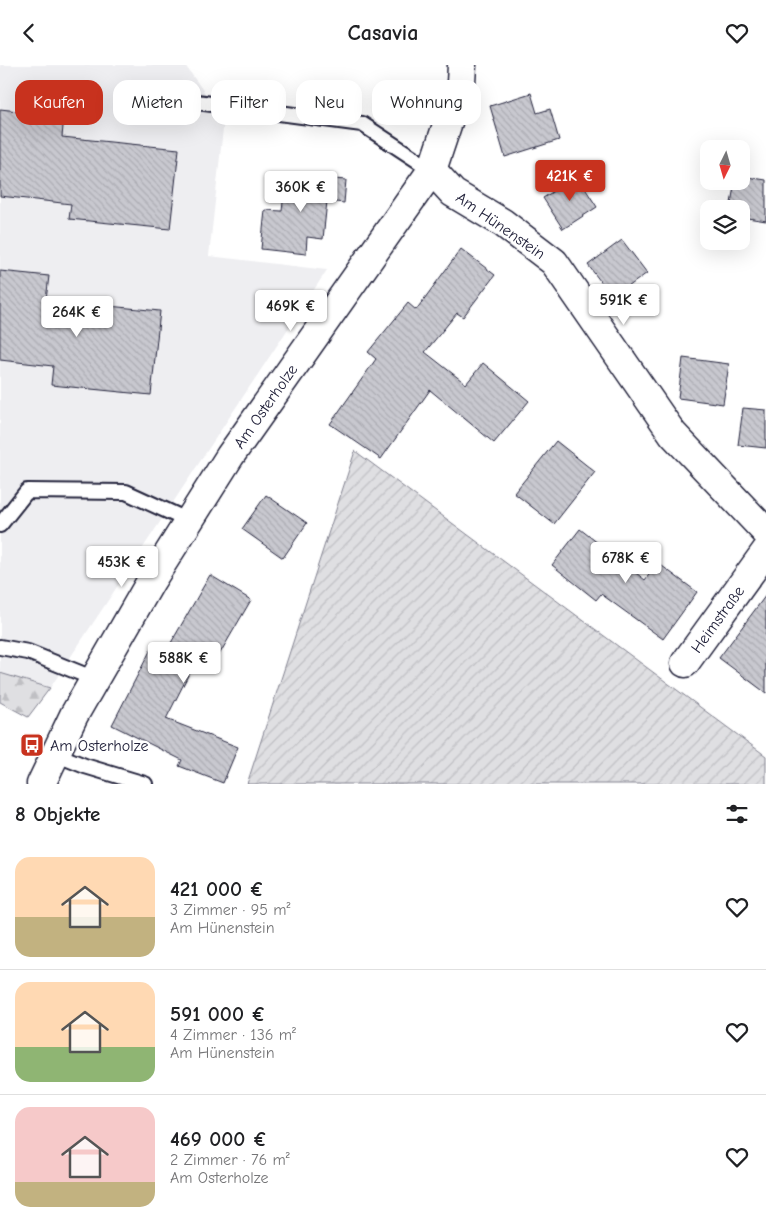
<!DOCTYPE html>
<html lang="de">
<head>
<meta charset="utf-8">
<style>
	:root { --surface:#fff; --page:#f6f6f6; --text:#202124; --muted:#757577; --line:#e0e0e0; --accent:#c8321e }
	body { margin:0; font-family:"Comic Neue",sans-serif; background:var(--page); color:var(--text); height:100vh; display:flex; flex-direction:column; font-size:19px; white-space:nowrap }
	* { box-sizing:border-box; margin:0 }
	p { font-size:16px; color:var(--muted) }
	.icon { flex:none; width:28px; height:28px; fill:none; stroke:currentColor; stroke-width:2; stroke-linecap:round; stroke-linejoin:round }
	.map { position:relative; height:719px; overflow:hidden }
	.drawer { display:flex; flex-direction:column; background:var(--surface); flex:1 }
	.drawer>* { flex:none }
	.top-card { position:absolute; left:15px; top:15px; width:500px; height:45px; display:flex; gap:10px }
	.needle { width:32px; rotate:185deg }
	.buttons { position:absolute; left:700px; top:75px; display:grid; gap:10px }
	.buttons a { display:grid; place-items:center; width:50px; height:50px; border-radius:10px; background:var(--surface); box-shadow:0 5px 20px #0002; font-size:25px }
	.price { position:absolute; translate:-50% -42px; padding:0 11px; border-radius:5px; background:#fff; color:#222; font-size:16px; line-height:32px; filter:drop-shadow(0 1px 2px #0008) }
	.price::after { content:''; position:absolute; left:50%; top:30px; width:15px; height:11px; margin-left:-8px; background:inherit; clip-path:polygon(0 0,100% 0,50% 100%) }
	.price.on { background:var(--accent); color:#fff }
	ul { padding:0; list-style:none }
	li { display:flex; align-items:center; gap:15px; height:125px; padding:0 15px }
	li+li { border-top:1px solid var(--line) }
	li span { display:grid; place-items:center; flex:none; width:140px; height:100px; border-radius:15px; color:#555 }
	li>.icon { margin-inline-start:auto }
	span .icon { width:60px; height:60px; fill:#fffc; stroke-width:1 }
	li b { font-size:21px }
	h2 { display:flex; justify-content:space-between; align-items:center; height:60px; padding:0 15px; font-size:21px }
	.tag { padding:0 18px; border-radius:15px; background:var(--surface); box-shadow:0 5px 20px #0002; font-size:18px; line-height:45px }
	.tag.on { background:var(--accent); color:#fff }
	header { display:flex; justify-content:space-between; align-items:center; height:65px; padding:0 15px; background:var(--surface); font-size:22px; font-weight:700 }
	.map>svg:first-child { display:block }
	.built { fill:#eeeef1 }
	.forest { fill:url(#forest-firs); stroke:#80808e }
	.garden { fill:url(#garden-furrows); stroke:#80808e }
	.building { fill:url(#building-back-hatch); stroke:#22223b }
	.lines { fill:none; stroke-linecap:round; stroke-linejoin:round }
	.lane-casing { stroke:#22223b; stroke-width:18 }
	.street-casing { stroke:#22223b; stroke-width:31 }
	.secondary-casing { stroke:#22223b; stroke-width:31 }
	.lane { stroke:#fff; stroke-width:14 }
	.street { stroke:#fff; stroke-width:28 }
	.secondary { stroke:#fff; stroke-width:28 }
	.labels { text-anchor:middle; stroke-width:4.5; stroke-linejoin:round; paint-order:stroke }
	.street-label { font-size:16px; fill:#22223b; stroke:#fff }
	.poi-label { font-size:16px; fill:#22223b; stroke:#fff; text-anchor:start }
</style>
</head>
<body>
<header><svg class="icon" aria-label="back" viewBox="0 0 24 24"><path d="M15 5l-7 7 7 7"/></svg>Casavia<svg class="icon" aria-label="heart" viewBox="0 0 24 24"><path d="M12 20l-8-8c-3-5 5-10 8-4 3-6 11-1 8 4z"/></svg></header>
<div class="map">
<svg width="766" height="719" viewBox="0 0 766 719">
	<defs>
		<pattern id="forest-firs" width="22" height="20" patternUnits="userSpaceOnUse" patternTransform="scale(1.25)"><rect width="22" height="20" fill="#dfdfe2"/><path d="M5 1l3.5 6h-7zM16 11l3.5 6h-7z" fill="#bfbfc3"/></pattern>
		<pattern id="garden-furrows" width="10" height="10" patternUnits="userSpaceOnUse" patternTransform="scale(1.25)"><rect width="10" height="10" fill="#dfdfe2"/><path d="M-1 1l2-2M0 10L10 0M9 11l2-2" fill="none" stroke="#bfbfc3"/></pattern>
		<pattern id="building-back-hatch" width="6" height="6" patternUnits="userSpaceOnUse" patternTransform="scale(1.25)"><rect width="6" height="6" fill="#c8c8cf"/><path d="M-1 5l2 2M0 0l6 6M5-1l2 2" fill="none" stroke="#acacb3"/></pattern>
	</defs>
	<rect width="100%" height="100%" fill="#fff"/>
	<filter id="ink" filterUnits="userSpaceOnUse"><feTurbulence type="fractalNoise" baseFrequency=".02" numOctaves="2"/><feDisplacementMap in="SourceGraphic" scale="10" xChannelSelector="R" yChannelSelector="G"/><feConvolveMatrix kernelMatrix="1 2 1 2 8 2 1 2 1" color-interpolation-filters="sRGB"/></filter>
	<g filter="url(#ink)">
		<polygon class="built" points="0,0 185,0 224,55 209,191 327,205 50,623 0,608"/>
		<polygon class="forest" points="0,608 50,623 28,652 0,637"/>
		<polygon class="garden" points="355,386 766,691 766,719 247,719"/>
		<g class="building">
			<polygon points="531,28 537,48 550,44 559,75 505,92 490,41"/>
			<polygon points="0,44 64,51 62,72 179,84 170,164 69,154 71,139 0,131"/>
			<polygon points="286,110 346,115 344,138 327,136 323,174 307,172 306,189 261,184 265,145 282,146"/>
			<polygon points="577,111 597,142 563,164 543,133"/>
			<polygon points="741,111 766,115 766,156 741,152 741,144 730,144 735,116 741,116"/>
			<polygon points="622,175 647,208 613,233 588,200"/>
			<polygon points="461,184 495,210 463,252 457,248 425,287 466,319 483,298 529,336 494,378 430,325 381,394 330,359 376,294 368,287 408,238 416,245"/>
			<polygon points="0,206 49,211 46,235 160,246 151,330 51,320 53,301 0,295"/>
			<polygon points="683,293 729,299 723,339 678,333"/>
			<polygon points="743,343 766,345 766,383 738,380"/>
			<polygon points="556,376 595,407 554,459 514,428"/>
			<polygon points="266,430 307,458 283,493 242,464"/>
			<polygon points="580,464 645,515 658,498 697,527 663,574 601,529 596,535 552,500"/>
			<polygon points="210,510 251,535 219,590 203,581 166,654 238,682 223,718 179,701 182,695 112,660 151,584 164,590"/>
			<polygon points="766,530 766,628 719,593"/>
		</g>
		<g class="lines">
			<g class="lane-casing">
				<g id="lane">
					<polyline points="144,30 362,59 432,105"/>
					<polyline points="0,460 27,426 126,427 189,456"/>
					<polyline points="0,582 28,587 95,614"/>
					<polyline points="55,689 85,701 145,719"/>
				</g>
			</g>
			<g class="street-casing">
				<g id="street">
					<polyline points="432,105 453,128 503,158 554,197 673,369 766,467"/>
					<polyline points="685,598 766,486"/>
				</g>
			</g>
			<g class="secondary-casing">
				<polyline id="secondary" points="41,719 74,650 151,516 230,391 432,105 461,18 462,0"/>
			</g>
			<use href="#lane" class="lane"/>
			<use href="#street" class="street"/>
			<use href="#secondary" class="secondary"/>
		</g>
	</g>
	<defs>
		<g id="bus-square" transform="scale(1.25)"><rect x="-9" y="-9" width="18" height="18" rx="4" fill="#c8321e" stroke="#fff"/><path d="M-5-6H5V4H4V6H2V4H-2V6H-4V4H-5ZM-3.5-4V0h7V-4ZM-3.5 1.2v1.5H-2V1.2ZM2 1.2v1.5H3.5V1.2Z" fill="#fff"/></g>
	</defs>
	<g fill-rule="evenodd">
		<use href="#bus-square" x="32" y="680"/>
	</g>
	<g class="labels">
		<g class="street-label">
			<text transform="translate(501 160) rotate(35)" y="6">Am Hünenstein</text>
			<text transform="translate(265 341) rotate(-55)" y="6">Am Osterholze</text>
			<text transform="translate(717 554) rotate(-54)" y="6">Heimstraße</text>
		</g>
		<g class="poi-label">
			<text x="50" y="686">Am Osterholze</text>
		</g>
	</g>
</svg>
<div class="buttons">
<a><svg class="needle" viewBox="-14 -14 28 28"><path d="M0-13l5 13h-10z" fill="#e53935"/><path d="M0 13l5-13h-10z" fill="#757577"/></svg></a>
<a><svg class="icon" aria-label="layers" viewBox="0 0 24 24"><path d="M12 4l9 5-9 5-9-5zM3 14l9 5 9-5"/></svg></a>
</div>
<b class="price on" style="left:570px;top:137px">421K €</b>
<b class="price" style="left:301px;top:148px">360K €</b>
<b class="price" style="left:624px;top:261px">591K €</b>
<b class="price" style="left:291px;top:267px">469K €</b>
<b class="price" style="left:77px;top:273px">264K €</b>
<b class="price" style="left:626px;top:519px">678K €</b>
<b class="price" style="left:122px;top:523px">453K €</b>
<b class="price" style="left:184px;top:619px">588K €</b>
<div class="top-card">
<a class="tag on">Kaufen</a>
<a class="tag">Mieten</a>
<a class="tag">Filter</a>
<a class="tag">Neu</a>
<a class="tag">Wohnung</a>
</div>
</div>
<section class="drawer">
<h2>8 Objekte<svg class="icon" aria-label="filters" viewBox="0 0 24 24"><path d="M4 7h16M4 17h16"/><circle cx="9" cy="7" r="2"/><circle cx="15" cy="17" r="2"/></svg></h2>
<ul>
<li><span style="background:linear-gradient(#ffd9b3 60%,#c2b280 0)"><svg class="icon" aria-label="home" viewBox="0 0 24 24"><path d="M3 11l9-7 9 7M6 9v11h12V9"/></svg></span><div><b>421 000 €</b><p>3 Zimmer · 95 m²</p><p>Am Hünenstein</p></div><svg class="icon" aria-label="heart" viewBox="0 0 24 24"><path d="M12 20l-8-8c-3-5 5-10 8-4 3-6 11-1 8 4z"/></svg></li>
<li><span style="background:linear-gradient(#ffd9b3 65%,#8fb573 0)"><svg class="icon" aria-label="home" viewBox="0 0 24 24"><path d="M3 11l9-7 9 7M6 9v11h12V9"/></svg></span><div><b>591 000 €</b><p>4 Zimmer · 136 m²</p><p>Am Hünenstein</p></div><svg class="icon" aria-label="heart" viewBox="0 0 24 24"><path d="M12 20l-8-8c-3-5 5-10 8-4 3-6 11-1 8 4z"/></svg></li>
<li><span style="background:linear-gradient(#f6c9c9 75%,#c2b280 0)"><svg class="icon" aria-label="home" viewBox="0 0 24 24"><path d="M3 11l9-7 9 7M6 9v11h12V9"/></svg></span><div><b>469 000 €</b><p>2 Zimmer · 76 m²</p><p>Am Osterholze</p></div><svg class="icon" aria-label="heart" viewBox="0 0 24 24"><path d="M12 20l-8-8c-3-5 5-10 8-4 3-6 11-1 8 4z"/></svg></li>
</ul>
</section>
</body>
</html>
